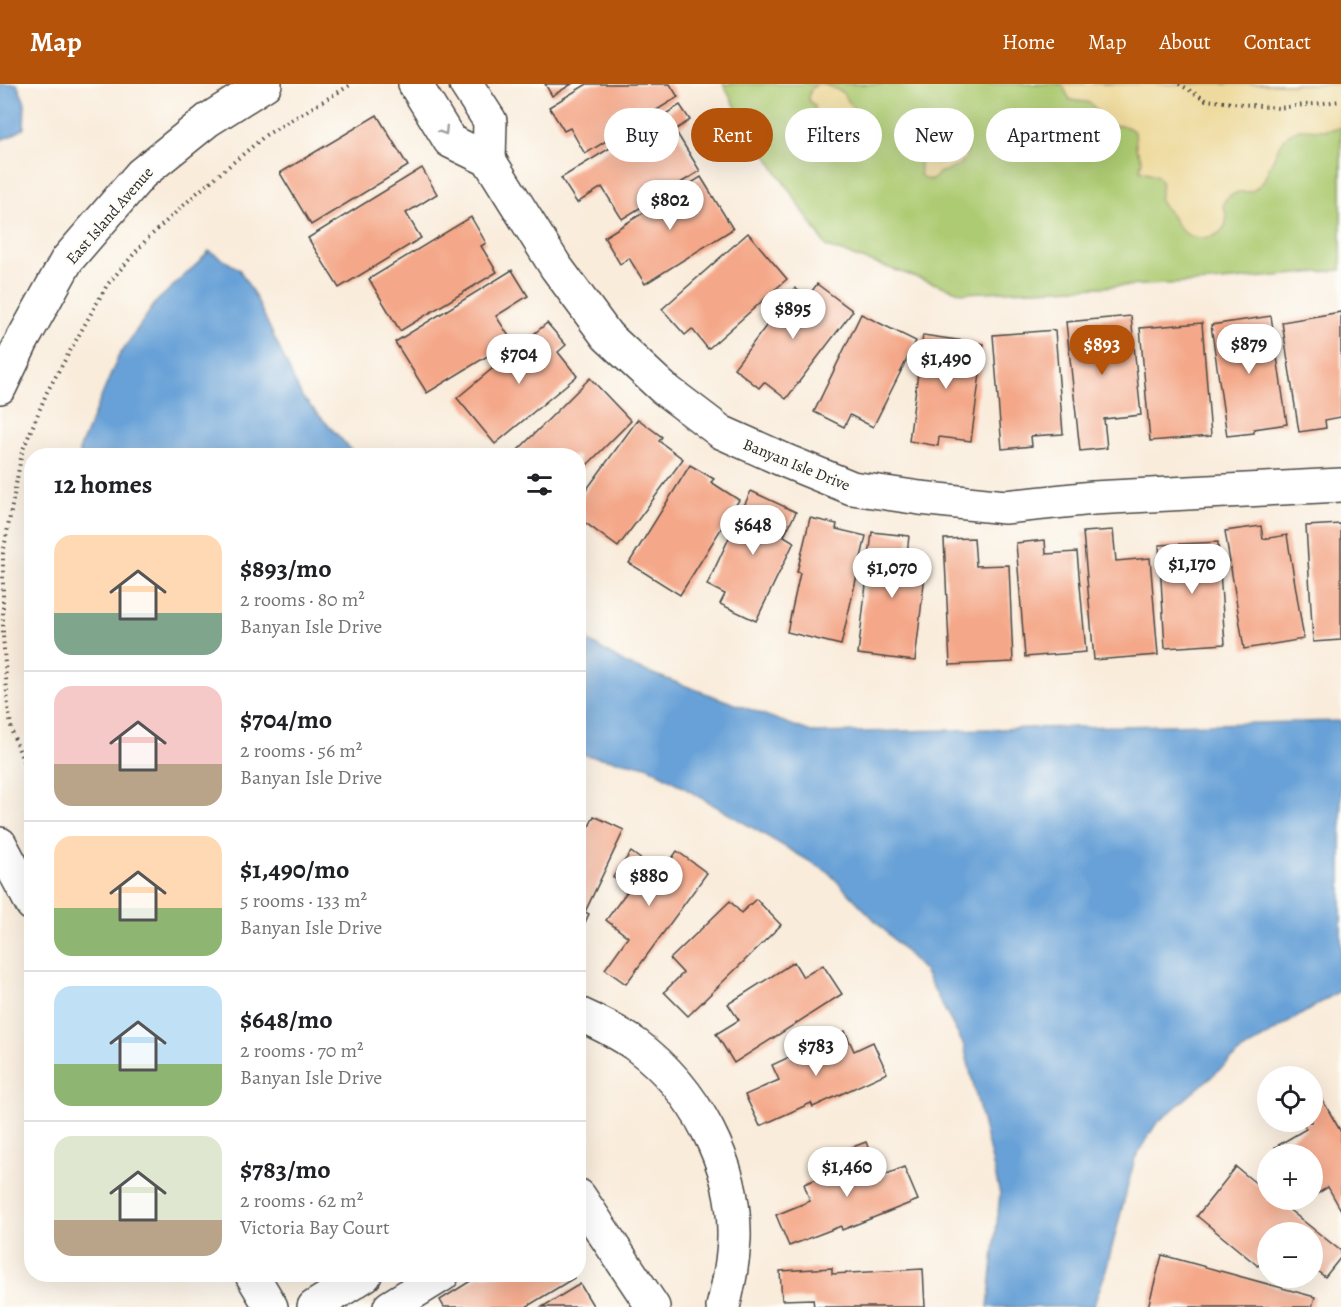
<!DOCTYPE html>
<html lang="en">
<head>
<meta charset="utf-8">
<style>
	:root { --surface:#fff; --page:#f2f2f2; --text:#202124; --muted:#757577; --line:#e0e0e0; --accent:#b45309 }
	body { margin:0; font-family:Alegreya,serif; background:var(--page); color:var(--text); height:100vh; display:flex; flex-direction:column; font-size:22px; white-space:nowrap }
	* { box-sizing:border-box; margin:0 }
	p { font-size:20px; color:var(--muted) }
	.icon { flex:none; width:33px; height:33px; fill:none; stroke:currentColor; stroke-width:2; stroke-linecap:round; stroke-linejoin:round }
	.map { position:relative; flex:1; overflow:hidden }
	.details { position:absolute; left:24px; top:364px; width:562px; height:834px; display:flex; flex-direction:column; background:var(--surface); border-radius:24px; box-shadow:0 6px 24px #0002 }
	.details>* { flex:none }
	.top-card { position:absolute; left:604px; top:24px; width:570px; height:54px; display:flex; gap:12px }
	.buttons { position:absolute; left:1257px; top:982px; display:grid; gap:12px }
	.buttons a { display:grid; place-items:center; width:66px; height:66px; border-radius:50%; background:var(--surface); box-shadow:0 6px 24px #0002; font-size:30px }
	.price { position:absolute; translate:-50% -51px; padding:0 14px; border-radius:21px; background:#fff; color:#222; font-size:20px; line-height:39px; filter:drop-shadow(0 2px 3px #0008) }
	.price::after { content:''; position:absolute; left:50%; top:36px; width:18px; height:14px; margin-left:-9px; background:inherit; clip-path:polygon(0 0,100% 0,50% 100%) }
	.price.active { background:var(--accent); color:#fff }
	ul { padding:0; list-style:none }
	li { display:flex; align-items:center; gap:18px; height:150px; padding:0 30px }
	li+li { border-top:2px solid var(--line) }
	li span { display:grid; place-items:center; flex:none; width:168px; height:120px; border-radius:18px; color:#555 }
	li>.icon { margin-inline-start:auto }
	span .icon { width:72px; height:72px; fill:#fffc; stroke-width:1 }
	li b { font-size:26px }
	h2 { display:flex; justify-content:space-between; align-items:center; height:72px; padding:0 30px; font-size:26px }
	.pill { padding:0 21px; border-radius:27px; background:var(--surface); box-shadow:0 6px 24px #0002; font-size:21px; line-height:54px }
	.pill.active { background:var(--accent); color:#fff }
	header { display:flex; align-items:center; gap:36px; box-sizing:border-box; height:84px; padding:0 30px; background:var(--accent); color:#fff }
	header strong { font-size:28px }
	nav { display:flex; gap:33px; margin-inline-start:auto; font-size:21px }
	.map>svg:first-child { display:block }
	.green { fill:#adcb72; stroke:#6c7b4e; stroke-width:1.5 }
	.sand { fill:#eeda9e; stroke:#8c8264; stroke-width:1.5 }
	.water { fill:#67a1d7; stroke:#496681; stroke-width:1.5 }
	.building { fill:#f4a889 }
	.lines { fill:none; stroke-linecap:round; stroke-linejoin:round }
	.minor-casing { stroke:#4a4845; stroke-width:36 }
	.path { stroke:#4a4845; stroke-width:4; stroke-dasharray:1.5 4.5; stroke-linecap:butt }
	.minor { stroke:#fff; stroke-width:33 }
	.oneway { stroke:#a0a0a0 }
	.labels { text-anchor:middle; stroke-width:5; stroke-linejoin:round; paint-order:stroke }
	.street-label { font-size:16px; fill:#2b2b2b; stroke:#fdfcf7 }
</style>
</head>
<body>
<header>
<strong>Map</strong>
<nav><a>Home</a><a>Map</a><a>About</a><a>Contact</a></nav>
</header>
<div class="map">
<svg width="1341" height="1223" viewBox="0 0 1341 1223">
	<rect width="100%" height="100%" fill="#fdfcf7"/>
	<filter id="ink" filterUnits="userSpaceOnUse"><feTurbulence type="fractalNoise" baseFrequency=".0167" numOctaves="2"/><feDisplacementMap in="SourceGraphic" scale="12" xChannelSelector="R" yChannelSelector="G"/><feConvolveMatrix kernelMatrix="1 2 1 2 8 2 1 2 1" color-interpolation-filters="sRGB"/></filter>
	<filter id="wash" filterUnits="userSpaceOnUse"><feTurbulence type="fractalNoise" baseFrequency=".008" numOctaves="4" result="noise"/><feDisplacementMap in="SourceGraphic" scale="24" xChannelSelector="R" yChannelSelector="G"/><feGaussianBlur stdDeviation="1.35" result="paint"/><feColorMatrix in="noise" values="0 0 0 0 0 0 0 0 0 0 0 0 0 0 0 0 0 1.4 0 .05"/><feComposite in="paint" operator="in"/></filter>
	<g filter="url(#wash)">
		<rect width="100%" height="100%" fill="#f9ecdb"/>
		<polygon class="green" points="723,0 1341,0 1341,186 1210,198 963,209 827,163 745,40"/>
		<g class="sand">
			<path d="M817 0H823L842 8 862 36C862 42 857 47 853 50H851C837 56 837 49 828 42H820L812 31 815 29V22L808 16 811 5Z"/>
			<path d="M1059 0H1341V44L1325 46 1299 45 1289 50 1280 60 1263 98 1254 106 1248 108H1239L1231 111 1225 116 1223 122C1238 150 1202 163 1182 147 1176 142 1174 134 1169 128 1166 124 1162 122 1160 117 1157 109 1167 101 1157 92 1152 88 1145 89 1140 86 1140 83 1141 80 1142 77 1142 72 1137 69 1136 64 1135 57 1138 48 1129 44 1122 40 1114 43 1106 40 1097 35 1097 22 1089 19 1083 17 1076 17 1070 16L1064 4Z"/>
			<path d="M961 51C974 65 966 80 949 86 946 87 943 87 939 89 937 91 935 94 932 96 912 95 923 81 920 68 928 55 939 59 952 55 955 54 958 52 961 51Z"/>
		</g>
		<g class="water">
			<polygon points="0,0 17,0 25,19 24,44 11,52 0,56"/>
			<polygon points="209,167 239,185 255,212 302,313 357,372 81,372 79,366 118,273 156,218 200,177"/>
			<polygon points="579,551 626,580 814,649 1341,637 1341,906 1239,969 1156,1040 1135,1074 1105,1190 1093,1223 988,1223 1000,1110 964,962 924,887 828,788 647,682 579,670"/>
		</g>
		<g id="blocks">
			<g class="building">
				<polygon points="545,0 572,0 552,12"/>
				<polygon points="587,0 670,0 678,13 585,70 570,44 564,47 549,23"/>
				<polygon points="680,21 690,36 675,46 700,87 622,135 602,103 577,119 561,94"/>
				<polygon points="377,31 408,82 311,141 280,89"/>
				<polygon points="422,84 437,110 406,129 421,154 339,204 308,154"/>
				<polygon points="701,93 733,145 645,200 629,174 620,180 604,153"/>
				<polygon points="471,133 486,159 481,162 497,188 400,247 369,195"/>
				<polygon points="748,149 787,195 708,265 692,245 685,251 662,225"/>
				<polygon points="512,186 528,212 496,232 512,257 427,309 395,258"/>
				<polygon points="817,200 853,227 786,315 764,298 759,304 734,284 795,204 807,214"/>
				<polygon points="1341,228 1341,333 1325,336 1326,344 1299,348 1282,238"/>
				<polygon points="861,230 916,257 873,343 850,331 844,343 814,328"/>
				<polygon points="1131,232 1141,331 1104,335 1107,364 1080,367 1066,238"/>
				<polygon points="1271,232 1287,340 1254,345 1254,349 1227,352 1211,241"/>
				<polygon points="547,239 566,261 558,268 577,292 495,360 457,314"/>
				<polygon points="1202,239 1211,352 1150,357 1140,244"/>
				<polygon points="1055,246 1063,350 1031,352 1032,362 1002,365 993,251"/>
				<polygon points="923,251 984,260 971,357 939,353 938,362 909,357"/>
				<polygon points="590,294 631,337 579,389 579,372 512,372"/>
				<polygon points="638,335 662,353 659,357 683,375 618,463 579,434 579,416"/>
				<polygon points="690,381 714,395 711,398 739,416 680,511 629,479"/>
				<polygon points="751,407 796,428 784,452 794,458 756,537 720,520 725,510 707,501"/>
				<polygon points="810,434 837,440 836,445 866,452 841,561 787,548 800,489 797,488"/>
				<polygon points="1341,440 1341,556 1313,558 1306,442"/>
				<polygon points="1261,442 1263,455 1287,451 1304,555 1244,565 1225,447"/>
				<polygon points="1113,446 1116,477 1150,474 1158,571 1094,576 1083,448"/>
				<polygon points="872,448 909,452 907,470 927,473 915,577 858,570"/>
				<polygon points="974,454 976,482 1009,481 1013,578 950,581 944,455"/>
				<polygon points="1045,456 1046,470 1077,468 1086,568 1025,573 1016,459"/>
				<polygon points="1218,458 1225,560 1165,564 1159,461"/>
				<polygon points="594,732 624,746 585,828 589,830 579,851 579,761 580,762"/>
				<polygon points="677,767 707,789 626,900 605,885 628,853 606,836 629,805 613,793 631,768 661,790"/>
				<polygon points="756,815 781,841 688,932 664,908 683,889 670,875 730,817 741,829"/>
				<polygon points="794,878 803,893 823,881 842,910 734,979 716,950 739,936 728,920"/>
				<polygon points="845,947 854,967 873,958 887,989 813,1023 811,1019 760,1042 745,1011 779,996 772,981"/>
				<polygon points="1312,998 1341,1048 1341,1126 1328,1103 1312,1113 1312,1071 1279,1071 1275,1063 1306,1045 1302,1038 1312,1038"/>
				<polygon points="866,1058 880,1093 904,1083 918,1116 842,1146 841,1142 789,1162 776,1131 810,1117 804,1100 852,1081 845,1066"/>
				<polygon points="1236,1083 1268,1109 1268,1116 1277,1116 1341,1167 1341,1173 1325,1193 1312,1183 1312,1149 1268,1149 1268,1170 1258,1182 1197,1132"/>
				<polygon points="1162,1171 1315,1213 1312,1223 1148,1223"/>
				<polygon points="832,1184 832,1190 923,1185 925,1223 814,1223 813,1215 782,1216 780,1187"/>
				<polygon points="480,1191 572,1191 574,1194 526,1223 444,1223 440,1216"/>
				<polygon points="580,1200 594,1223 542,1223"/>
			</g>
		</g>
	</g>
	<g filter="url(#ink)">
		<use href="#blocks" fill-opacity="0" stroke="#4a4845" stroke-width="1.5"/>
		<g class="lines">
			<g class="minor-casing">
				<g id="minor">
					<polyline points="415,0 450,57 489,76 556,183 607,252 663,304 721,348 786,377 852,404 920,414 1005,423 1093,414 1341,401"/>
					<polyline points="466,0 490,37 489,76"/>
					<polyline points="0,303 22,257 67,176 141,90 208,36 265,0"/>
					<polyline points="0,760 32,820"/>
					<path d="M579 930C599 939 618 948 636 961 695 1005 736 1080 734 1155 733 1178 729 1200 723 1223"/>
					<polyline points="579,1112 653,1223"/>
					<polyline points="252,1191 271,1223"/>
					<polyline points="314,1223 365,1191"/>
					<polyline points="390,1223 442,1191"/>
				</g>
			</g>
			<g class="path">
				<polyline points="1179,0 1206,16 1278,24 1341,17"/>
				<polyline points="32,700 12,648 8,623 3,551 3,470 22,368 47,308 107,201 147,155 198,108 266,51 352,0"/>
			</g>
			<use href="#minor" class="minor"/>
		</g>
		<defs><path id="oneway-chevron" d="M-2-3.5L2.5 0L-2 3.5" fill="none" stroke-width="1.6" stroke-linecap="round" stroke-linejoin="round" transform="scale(1.5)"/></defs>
		<use class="oneway" href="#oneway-chevron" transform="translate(444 47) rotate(58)"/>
	</g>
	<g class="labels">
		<g class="street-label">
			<text transform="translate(109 131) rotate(-49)" y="6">East Island Avenue</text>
			<text transform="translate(797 380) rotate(22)" y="6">Banyan Isle Drive</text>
		</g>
	</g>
</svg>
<div class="buttons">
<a><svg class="icon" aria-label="locate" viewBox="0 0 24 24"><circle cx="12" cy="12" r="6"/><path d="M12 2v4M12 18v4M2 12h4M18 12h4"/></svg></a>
<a>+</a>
<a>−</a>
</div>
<b class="price" style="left:670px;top:147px">$802</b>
<b class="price" style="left:793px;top:256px">$895</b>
<b class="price" style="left:1249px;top:291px">$879</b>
<b class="price active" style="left:1102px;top:292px">$893</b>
<b class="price" style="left:519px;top:301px">$704</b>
<b class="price" style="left:946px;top:306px">$1,490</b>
<b class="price" style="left:753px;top:472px">$648</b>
<b class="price" style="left:1192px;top:511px">$1,170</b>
<b class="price" style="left:892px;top:515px">$1,070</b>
<b class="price" style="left:649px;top:823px">$880</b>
<b class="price" style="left:816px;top:993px">$783</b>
<b class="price" style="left:847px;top:1114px">$1,460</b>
<div class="top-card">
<a class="pill">Buy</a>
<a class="pill active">Rent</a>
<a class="pill">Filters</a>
<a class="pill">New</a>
<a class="pill">Apartment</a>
</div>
<section class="details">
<h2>12 homes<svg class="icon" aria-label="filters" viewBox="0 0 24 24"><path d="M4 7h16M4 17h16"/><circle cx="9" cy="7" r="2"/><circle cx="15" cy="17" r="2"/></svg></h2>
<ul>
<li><span style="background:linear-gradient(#ffd9b3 65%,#7fa58c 0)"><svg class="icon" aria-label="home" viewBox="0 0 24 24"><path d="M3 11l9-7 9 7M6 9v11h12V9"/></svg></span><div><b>$893/mo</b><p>2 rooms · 80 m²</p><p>Banyan Isle Drive</p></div></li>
<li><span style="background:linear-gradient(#f6c9c9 65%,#b9a48a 0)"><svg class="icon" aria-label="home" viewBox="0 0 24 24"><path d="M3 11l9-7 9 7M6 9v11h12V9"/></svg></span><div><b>$704/mo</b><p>2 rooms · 56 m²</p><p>Banyan Isle Drive</p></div></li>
<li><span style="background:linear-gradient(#ffd9b3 60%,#8fb573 0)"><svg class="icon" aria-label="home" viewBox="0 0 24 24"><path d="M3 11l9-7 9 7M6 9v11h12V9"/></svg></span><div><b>$1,490/mo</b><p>5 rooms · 133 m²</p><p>Banyan Isle Drive</p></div></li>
<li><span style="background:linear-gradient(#bfe0f5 65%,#8fb573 0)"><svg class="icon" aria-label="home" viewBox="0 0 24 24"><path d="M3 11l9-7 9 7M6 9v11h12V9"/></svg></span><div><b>$648/mo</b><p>2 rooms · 70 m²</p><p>Banyan Isle Drive</p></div></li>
<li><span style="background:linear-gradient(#dfe7d0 70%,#b9a48a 0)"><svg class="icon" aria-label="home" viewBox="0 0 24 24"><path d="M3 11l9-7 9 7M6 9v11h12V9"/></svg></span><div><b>$783/mo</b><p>2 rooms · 62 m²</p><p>Victoria Bay Court</p></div></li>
</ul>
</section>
</div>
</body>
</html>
